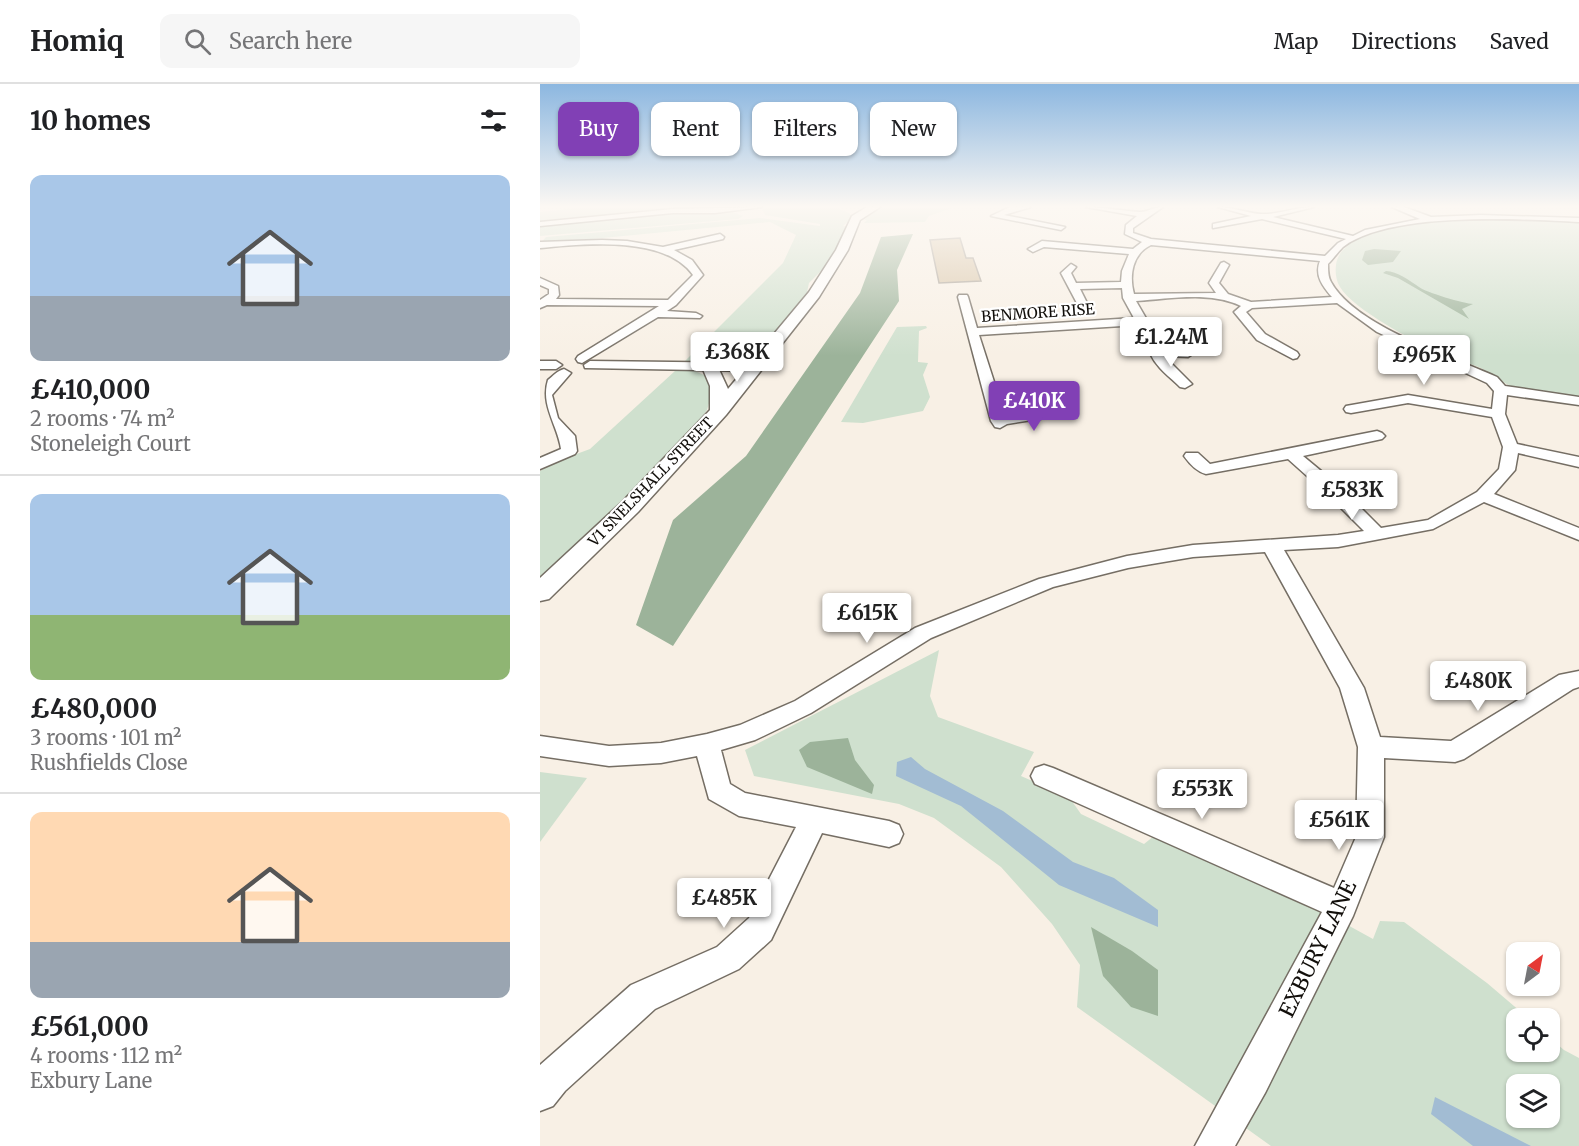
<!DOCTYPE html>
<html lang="en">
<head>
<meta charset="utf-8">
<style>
	:root { --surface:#fff; --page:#f6f6f6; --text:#202124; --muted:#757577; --line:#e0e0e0; --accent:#8140b5 }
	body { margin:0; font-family:Merriweather,serif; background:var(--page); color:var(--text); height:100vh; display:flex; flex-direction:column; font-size:22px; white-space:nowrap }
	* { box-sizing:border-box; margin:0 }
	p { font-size:20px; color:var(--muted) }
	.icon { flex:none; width:33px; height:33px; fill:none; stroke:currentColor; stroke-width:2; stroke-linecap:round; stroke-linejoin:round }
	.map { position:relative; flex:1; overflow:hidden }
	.panel { display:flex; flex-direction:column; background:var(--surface); width:540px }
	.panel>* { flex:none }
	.hud { position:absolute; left:18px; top:18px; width:570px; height:54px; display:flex; gap:12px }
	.needle { width:39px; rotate:32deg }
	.tools { position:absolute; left:966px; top:858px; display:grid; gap:12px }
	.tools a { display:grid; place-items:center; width:54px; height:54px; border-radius:12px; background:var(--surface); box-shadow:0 2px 4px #0004; font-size:30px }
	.price { position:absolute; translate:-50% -51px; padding:0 14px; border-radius:6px; background:#fff; color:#222; font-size:20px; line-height:39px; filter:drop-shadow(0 2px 3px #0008) }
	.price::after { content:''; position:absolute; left:50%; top:36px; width:18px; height:14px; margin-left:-9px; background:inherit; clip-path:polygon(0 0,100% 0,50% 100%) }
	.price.on { background:var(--accent); color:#fff }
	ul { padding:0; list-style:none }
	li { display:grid; align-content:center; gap:12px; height:318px; padding:0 30px }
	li+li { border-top:2px solid var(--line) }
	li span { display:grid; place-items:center; height:186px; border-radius:12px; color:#555 }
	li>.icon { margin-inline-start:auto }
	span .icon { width:108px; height:108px; fill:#fffc; stroke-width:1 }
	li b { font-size:26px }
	h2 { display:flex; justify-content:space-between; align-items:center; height:72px; padding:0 30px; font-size:26px }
	.tag { padding:0 21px; border-radius:12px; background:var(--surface); box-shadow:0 2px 4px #0004; font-size:21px; line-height:54px }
	.tag.on { background:var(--accent); color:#fff }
	header { display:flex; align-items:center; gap:36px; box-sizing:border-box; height:84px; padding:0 30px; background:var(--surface); border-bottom:2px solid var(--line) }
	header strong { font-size:28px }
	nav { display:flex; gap:33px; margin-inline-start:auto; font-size:21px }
	.search { width:420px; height:54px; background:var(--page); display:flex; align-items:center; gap:15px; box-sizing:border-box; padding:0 21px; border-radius:12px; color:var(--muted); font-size:22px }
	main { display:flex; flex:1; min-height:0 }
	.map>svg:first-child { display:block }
	.green { fill:#cfe0ce; fill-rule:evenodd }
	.forest { fill:#9cb39a }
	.water { fill:#a2bcd3 }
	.building { fill:#d9c6a9; stroke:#a8a096; stroke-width:1.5 }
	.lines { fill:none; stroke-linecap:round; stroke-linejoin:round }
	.minor-casing { stroke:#756e64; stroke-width:3 }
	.tertiary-casing { stroke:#756e64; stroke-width:3 }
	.minor { fill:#fff; fill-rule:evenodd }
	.tertiary { fill:#fff; fill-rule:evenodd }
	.labels { text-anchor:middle; stroke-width:4.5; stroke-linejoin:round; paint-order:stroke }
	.far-street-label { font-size:15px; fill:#120f0b; stroke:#fff }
	.near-street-label { font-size:21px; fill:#120f0b; stroke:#fff }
</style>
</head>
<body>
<header>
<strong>Homiq</strong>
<div class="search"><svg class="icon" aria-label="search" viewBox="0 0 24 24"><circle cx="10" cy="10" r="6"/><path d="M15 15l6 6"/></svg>Search here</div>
<nav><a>Map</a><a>Directions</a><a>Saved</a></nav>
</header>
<main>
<section class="panel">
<h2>10 homes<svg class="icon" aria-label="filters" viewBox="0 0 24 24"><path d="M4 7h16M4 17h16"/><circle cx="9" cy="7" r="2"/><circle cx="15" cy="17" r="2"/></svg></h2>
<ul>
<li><span style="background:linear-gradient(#a9c7e8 65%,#9aa5b1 0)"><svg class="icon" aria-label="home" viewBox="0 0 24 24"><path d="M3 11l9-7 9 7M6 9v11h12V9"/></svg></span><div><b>£410,000</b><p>2 rooms · 74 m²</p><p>Stoneleigh Court</p></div></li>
<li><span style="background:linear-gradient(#a9c7e8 65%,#8fb573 0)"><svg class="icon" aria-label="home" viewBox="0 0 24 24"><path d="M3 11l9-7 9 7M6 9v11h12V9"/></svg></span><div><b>£480,000</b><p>3 rooms · 101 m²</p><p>Rushfields Close</p></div></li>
<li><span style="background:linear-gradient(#ffd9b3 70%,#9aa5b1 0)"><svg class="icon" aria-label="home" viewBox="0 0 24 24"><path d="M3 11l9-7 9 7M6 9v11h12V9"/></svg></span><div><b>£561,000</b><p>4 rooms · 112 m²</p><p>Exbury Lane</p></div></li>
</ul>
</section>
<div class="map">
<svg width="1039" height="1062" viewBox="0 0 1039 1062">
	<rect width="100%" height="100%" fill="#f8f0e5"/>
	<g class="green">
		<polygon points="47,123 196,123 138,124 0,138 0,128"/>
		<path d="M237 123C255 123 302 118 313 133L303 142 308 143 289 179 269 199 266 213 225 264 190 276 144 278 243 179 256 151 230 138 0 160 6 153 220 134 280 142V140L225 131 222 125Z"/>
		<polygon points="346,123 415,123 389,132 385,138 324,139 327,136 324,136 331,129"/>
		<polygon points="137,128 192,128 203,132 198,135 0,152 0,142 5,141"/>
		<path d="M940 135 1039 138V313C1019 308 996 310 976 304 962 300 950 287 936 282 924 277 909 274 898 269 873 256 814 226 800 203 796 197 795 188 796 181 801 139 908 136 940 135Z"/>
		<polygon points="386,242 387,244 379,247 378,278 388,279 383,291 390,313 383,327 323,339 301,338 357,243"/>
		<polygon points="135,287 155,287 166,292 173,306 167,326 156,342 123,377 0,495 0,387 15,378 50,365"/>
		<path d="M399 566 390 612 398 633 494 668 481 692 529 713 541 730 604 760 614 752 773 822 833 855 840 837 864 838 947 899 988 934H976V968H1010V954L1024 966 1039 974V1062H731L537 923 540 881 512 840 461 783 394 734 359 720 214 692 205 666ZM976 1000H1010V1034H976Z"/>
		<polygon points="0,688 47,694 0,758"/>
	</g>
	<g class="forest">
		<polygon points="373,150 357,186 359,217 133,562 96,541 133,436 206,372 320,209 341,153"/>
		<polygon points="834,165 861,167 853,178 828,181 822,176 825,167"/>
		<path d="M846 187C857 187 870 197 879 203 885 208 925 220 933 220L922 225 929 235 858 194 843 189Z"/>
		<polygon points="308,654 315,676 334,701 332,710 267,683 259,666 270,658"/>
		<polygon points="551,843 592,867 618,886 618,932 591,923 563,892"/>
	</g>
	<g class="water">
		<polygon points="371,673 385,685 463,727 533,778 574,794 618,826 618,843 519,801 421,722 356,692 357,678"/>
		<polygon points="895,1013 991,1062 933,1062 891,1030"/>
	</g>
	<polygon class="building" points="420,154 426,174 433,174 441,197 399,199 390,156"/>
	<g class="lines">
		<g class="minor-casing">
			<g id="minor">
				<polygon points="222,123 175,129 133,129 0,142 0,138 133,125"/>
				<polygon points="470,123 491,123 464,131 525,143 521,146 451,132"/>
				<path d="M546 123C564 123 582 127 600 128 607 128 614 123 623 123L593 144V149L611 155 785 172 798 159 806 155 722 135 673 144V140L711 132 678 123C693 123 706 129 721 130 737 131 756 123 774 123L733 133 813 152 825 146 880 135 852 123H864L891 133 941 131 1039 134V138C981 135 850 127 803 163 798 168 793 175 788 180 788 186 788 193 791 198 816 243 911 272 957 293L965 302 1039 313V321L967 311 965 330 977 360 1039 373V383L978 369 975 386 954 410 1039 444V456L944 418 893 445 798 463 744 466 824 604 840 653 911 657 1019 591 1039 587V603L1033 605 924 675 915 678 844 674V753L813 832 725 1009 695 1062H655L782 828 495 700 491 692 495 684 504 681 513 684 794 804 816 753 818 663 800 604 725 468 653 473 588 484 513 503 391 554 271 629 215 656 181 666 190 700 205 709 349 737 359 741 363 750 359 759 349 763 282 749 231 856 199 885 115 925 25 1007 13 1022 0 1027V981L91 901 177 863 209 834 256 743 199 732 169 715 157 672 121 679 69 682 0 672V652L69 662 121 659 167 650 200 641 255 617 375 544 499 495 587 472 653 461 798 451 824 447 786 409 748 375 666 390C657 388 649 379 644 372L646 369H658L670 380 837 347 842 349 845 352 842 355 763 372 798 401 841 444 888 436 937 408 959 385 963 363 952 333 868 319 811 329 806 328 804 325 806 322 868 311 952 325 954 307 947 299 837 248 797 219 712 224 706 228 725 250 757 268 759 271 757 274 753 275 717 256 694 228 701 222C670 207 629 215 596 217L618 255 621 264 648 265 654 269 648 273 624 272 652 300 645 304 640 303C630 293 617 284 611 271 606 262 604 250 598 241L439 251 465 332 525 323 532 327 525 331 467 340 460 344 455 343 451 337 418 213 419 211H427L428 213 437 244 594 234 583 214 582 204 540 205 548 221 543 224 539 223 521 189 531 180 536 183 531 189 536 199 581 198 582 187 589 170 504 163 493 168 488 165 502 157 593 165 602 158 585 150 586 141 597 132ZM611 161 780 177C774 191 783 203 792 213L711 218 688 210 679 199 689 181 684 178 681 179 669 199 676 209 594 210C589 192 592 170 611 161Z"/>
				<path d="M180 150 184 153 183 155 134 166 152 176 163 191 136 221 127 227 156 229 162 232 160 234 118 233 42 279 38 278 36 275 38 272 119 222 7 221 0 224V216L9 210V205L0 201V194L18 202 19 211 16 215 128 216 153 191C125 151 43 160 0 164V158L62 156 87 157 123 163Z"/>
				<polygon points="0,277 16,277 22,281 16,285 0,285"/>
				<polygon points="50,277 216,279 222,283 216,287 45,284 44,281"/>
				<path d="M24 285 31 289 12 311 18 334 35 352 37 367 35 370 0 385V374L21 365C18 342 0 321 8 296 13 292 17 287 24 285Z"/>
			</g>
		</g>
		<g class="tertiary-casing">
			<polygon id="tertiary" points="327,123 340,123 320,136 308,166 279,213 186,331 98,428 9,515 0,517 0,494 82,418 170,326 170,302 162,283 164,279 176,279 188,305 269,208 296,166 312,132"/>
		</g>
		<use href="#minor" class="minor"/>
		<use href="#tertiary" class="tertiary"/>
	</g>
	<linearGradient id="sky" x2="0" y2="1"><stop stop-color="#8cb7e0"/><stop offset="0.45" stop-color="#fcf8f3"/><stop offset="1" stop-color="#fcf8f3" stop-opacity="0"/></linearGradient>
	<rect width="1039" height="272" fill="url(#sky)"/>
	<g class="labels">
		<g class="far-street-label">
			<text transform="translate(498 229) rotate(-4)" y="5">BENMORE RISE</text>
			<text transform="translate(111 398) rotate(-46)" y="5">V1 SNELSHALL STREET</text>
		</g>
		<g class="near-street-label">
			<text transform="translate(778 865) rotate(-64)" y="7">EXBURY LANE</text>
		</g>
	</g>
</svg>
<div class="tools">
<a><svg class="needle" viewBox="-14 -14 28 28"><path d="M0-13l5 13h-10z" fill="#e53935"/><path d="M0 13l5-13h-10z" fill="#757577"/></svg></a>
<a><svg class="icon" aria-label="locate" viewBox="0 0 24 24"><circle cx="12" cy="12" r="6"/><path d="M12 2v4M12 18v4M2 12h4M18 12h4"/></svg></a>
<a><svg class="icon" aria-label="layers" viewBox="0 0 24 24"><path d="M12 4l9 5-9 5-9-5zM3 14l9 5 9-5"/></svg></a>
</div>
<b class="price" style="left:631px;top:284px">£1.24M</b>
<b class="price" style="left:197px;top:299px">£368K</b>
<b class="price" style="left:884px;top:302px">£965K</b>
<b class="price on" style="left:494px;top:348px">£410K</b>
<b class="price" style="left:812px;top:437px">£583K</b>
<b class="price" style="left:327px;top:560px">£615K</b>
<b class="price" style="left:938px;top:628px">£480K</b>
<b class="price" style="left:662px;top:736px">£553K</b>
<b class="price" style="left:799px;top:767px">£561K</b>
<b class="price" style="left:184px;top:845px">£485K</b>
<div class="hud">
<a class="tag on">Buy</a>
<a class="tag">Rent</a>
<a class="tag">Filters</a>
<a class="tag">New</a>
</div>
</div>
</main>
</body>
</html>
